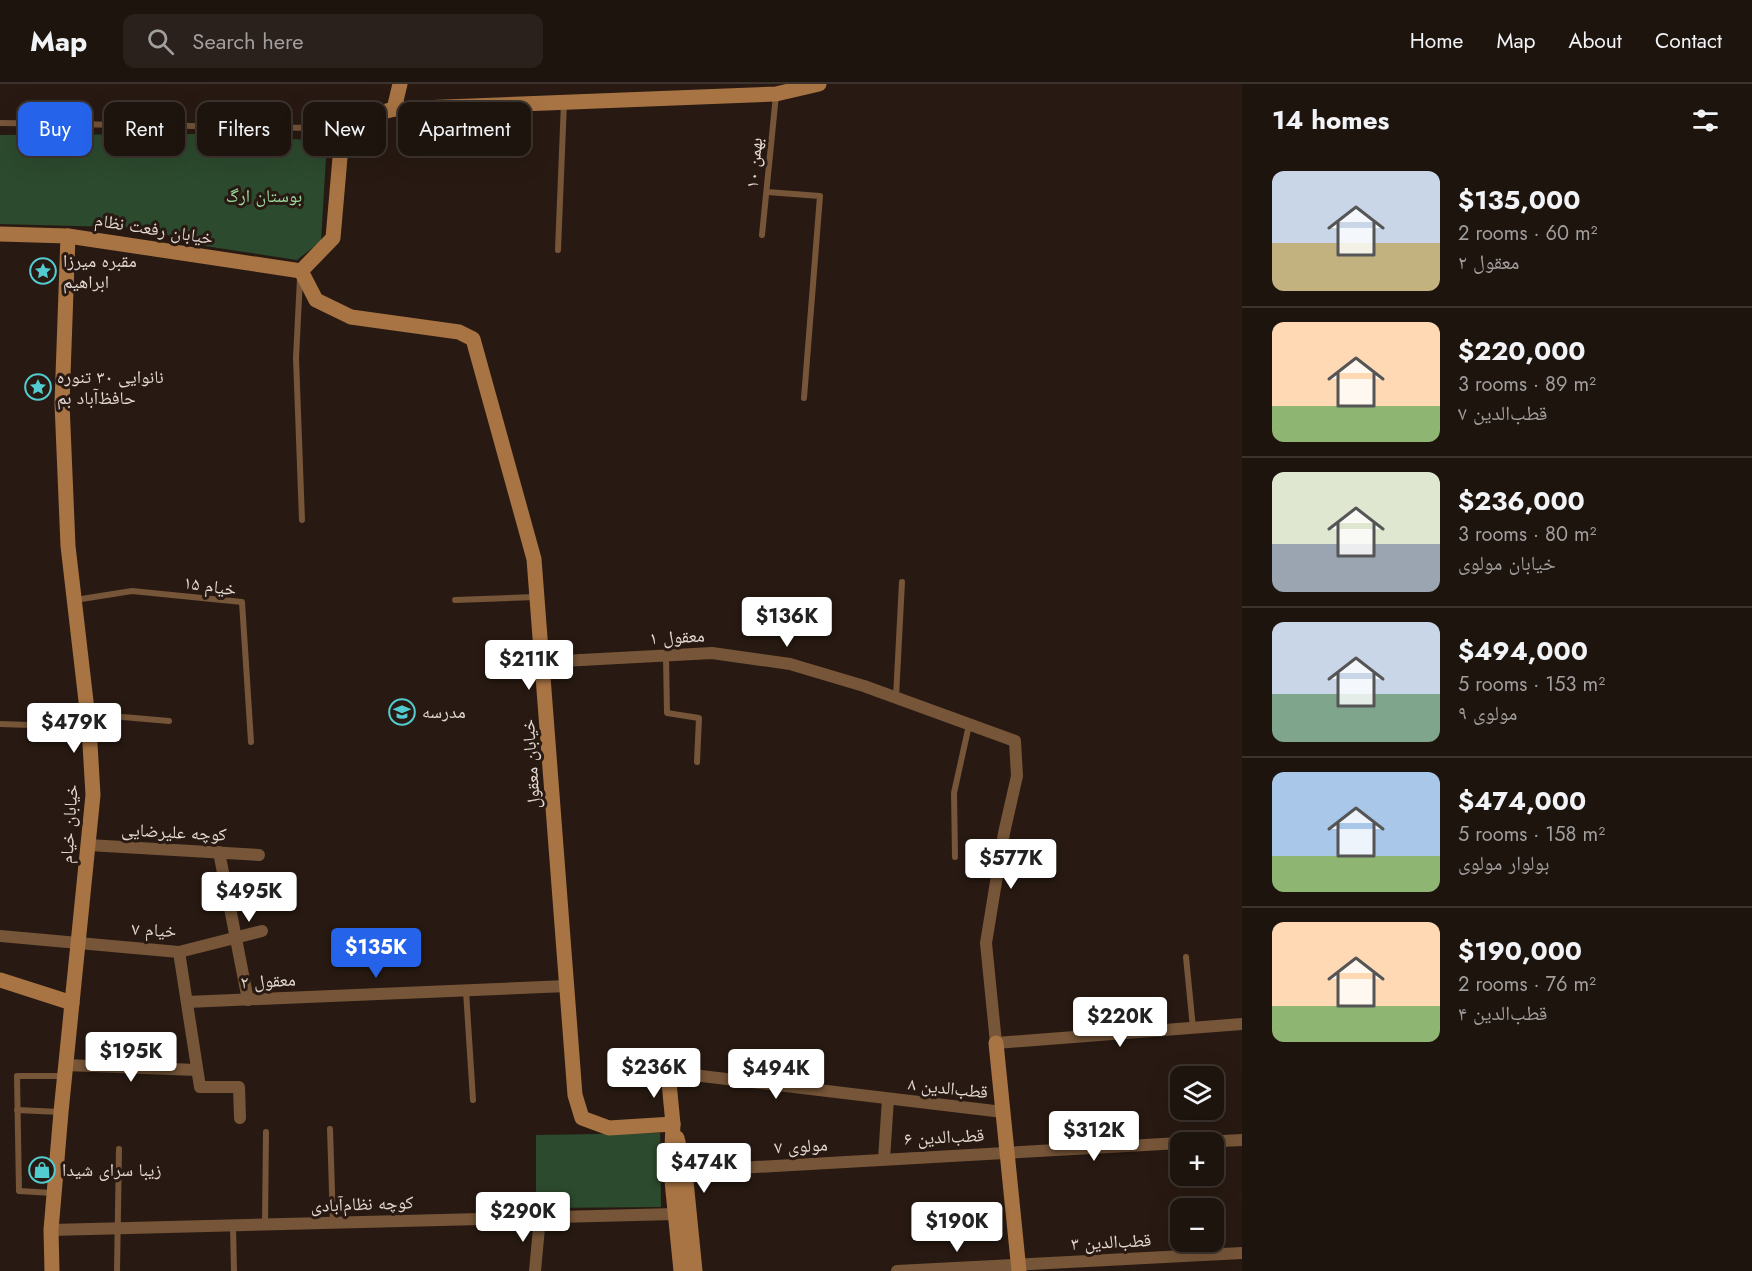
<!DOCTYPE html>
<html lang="en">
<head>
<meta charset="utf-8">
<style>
	:root { --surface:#1e140e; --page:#2b211c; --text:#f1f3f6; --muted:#a19e9e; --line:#3c332e; --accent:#2563eb }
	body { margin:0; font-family:Jost,"Noto Naskh Arabic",sans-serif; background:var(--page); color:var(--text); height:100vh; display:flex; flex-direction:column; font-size:22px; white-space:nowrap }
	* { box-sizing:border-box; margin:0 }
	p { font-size:20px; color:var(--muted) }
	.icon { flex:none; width:33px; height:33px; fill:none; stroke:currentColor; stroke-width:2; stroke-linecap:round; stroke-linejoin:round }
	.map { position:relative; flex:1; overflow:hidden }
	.details { display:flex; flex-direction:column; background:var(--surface); width:510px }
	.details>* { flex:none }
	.guide { position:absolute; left:18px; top:18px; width:570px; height:54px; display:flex; gap:12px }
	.controls { position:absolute; left:1170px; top:982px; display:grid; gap:12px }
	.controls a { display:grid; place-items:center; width:54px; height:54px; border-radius:12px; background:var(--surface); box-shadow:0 6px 24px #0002,0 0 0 2px var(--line); font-size:30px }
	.price { position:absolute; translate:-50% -51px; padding:0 14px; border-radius:6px; background:#fff; color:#222; font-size:20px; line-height:39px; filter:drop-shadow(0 2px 3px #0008) }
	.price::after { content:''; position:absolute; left:50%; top:36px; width:18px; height:14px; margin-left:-9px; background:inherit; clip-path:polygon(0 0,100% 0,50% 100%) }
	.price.active { background:var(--accent); color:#fff }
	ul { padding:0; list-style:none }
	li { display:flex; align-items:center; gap:18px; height:150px; padding:0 30px }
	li+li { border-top:2px solid var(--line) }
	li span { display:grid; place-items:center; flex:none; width:168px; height:120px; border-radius:12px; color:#555 }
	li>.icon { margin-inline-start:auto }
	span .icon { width:72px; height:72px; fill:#fffc; stroke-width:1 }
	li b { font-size:26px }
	h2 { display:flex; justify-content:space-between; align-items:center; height:72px; padding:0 30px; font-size:26px }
	.pill { padding:0 21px; border-radius:12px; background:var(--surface); box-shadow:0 6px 24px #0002,0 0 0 2px var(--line); font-size:21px; line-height:54px }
	.pill.active { background:var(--accent); color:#fff }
	header { display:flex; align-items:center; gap:36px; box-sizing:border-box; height:84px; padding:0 30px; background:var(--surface); border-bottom:2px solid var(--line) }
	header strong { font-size:28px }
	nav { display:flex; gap:33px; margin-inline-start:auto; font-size:21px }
	.search { width:420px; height:54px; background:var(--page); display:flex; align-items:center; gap:15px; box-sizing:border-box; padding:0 21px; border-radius:12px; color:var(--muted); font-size:22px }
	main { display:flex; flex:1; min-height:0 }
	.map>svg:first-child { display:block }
	.green { fill:#2c4a2e }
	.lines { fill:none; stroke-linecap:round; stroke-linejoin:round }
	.lane { stroke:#765538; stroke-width:6 }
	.street { stroke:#765538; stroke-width:12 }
	.secondary { stroke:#a97443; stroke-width:15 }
	.labels { text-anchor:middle; stroke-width:6; stroke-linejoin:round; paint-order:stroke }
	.street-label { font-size:18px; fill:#e3d8d3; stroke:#281a12 }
	.park-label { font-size:18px; fill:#9ddea0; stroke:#281a12 }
	.poi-label { font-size:18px; fill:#e3d8d3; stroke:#281a12; text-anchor:start }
</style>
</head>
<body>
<header>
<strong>Map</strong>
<div class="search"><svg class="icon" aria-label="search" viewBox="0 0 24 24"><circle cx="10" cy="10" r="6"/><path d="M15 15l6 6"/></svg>Search here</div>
<nav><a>Home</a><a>Map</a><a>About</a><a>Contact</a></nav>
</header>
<main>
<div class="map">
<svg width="1242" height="1187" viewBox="0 0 1242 1187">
	<rect width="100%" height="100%" fill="#281a12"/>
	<g class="green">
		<polygon points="203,50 327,57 321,157 297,176 185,159 153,144 0,140 0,51"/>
		<polygon points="660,1049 661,1123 536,1124 536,1051"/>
	</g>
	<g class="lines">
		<g class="lane">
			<polyline points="0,39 311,44 341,40"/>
			<polyline points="767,108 820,112 804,314"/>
			<polyline points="762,151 776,11"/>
			<polyline points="558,166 564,18"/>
			<polyline points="300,194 296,274 302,436"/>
			<polyline points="75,516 132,507 242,518 251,658"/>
			<polyline points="455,516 535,513"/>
			<polyline points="666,572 667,629 699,634 697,678"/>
			<polyline points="896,613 902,498"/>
			<polyline points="88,630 169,637"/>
			<polyline points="0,640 89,643"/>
			<polyline points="955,773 954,709 969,641"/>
			<polyline points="1186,873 1193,944"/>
			<polyline points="466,907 473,1016"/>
			<polyline points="17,1026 60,1028"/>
			<polyline points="330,1045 333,1139"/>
			<polyline points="53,1109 19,1107 17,992 64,992"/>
			<polyline points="265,1140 266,1048"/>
			<polyline points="233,1142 234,1187"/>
			<polyline points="117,1187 119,1065"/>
		</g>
		<g class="street">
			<polyline points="544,578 712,569 790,580 864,602 1015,657 1017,692 1004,749 986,859 996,959 1242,940"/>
			<polyline points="88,761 259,771"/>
			<polyline points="219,768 248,916"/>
			<polyline points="0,852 179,868 262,847"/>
			<polyline points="179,868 200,1003 239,1003 240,1034"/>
			<polyline points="187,918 567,902"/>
			<polyline points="65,981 197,986"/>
			<polyline points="668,988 1003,1028"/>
			<polyline points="1183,1059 1242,1056"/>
			<polyline points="884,1075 888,1015"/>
			<polyline points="685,1087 1180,1059"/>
			<polyline points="51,1146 675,1130"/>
			<polyline points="535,1187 540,1133"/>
			<polyline points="897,1187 1242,1169"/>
		</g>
		<g class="secondary">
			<polyline points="394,25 400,0"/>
			<polyline points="0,150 68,152 301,187"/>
			<polyline points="301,187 316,216 351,233 459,248 473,255 534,475 575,1011 582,1034 609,1044 673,1040"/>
			<polyline points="301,187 333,154 343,39 394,25 776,10 819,0"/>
			<polyline points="0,896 72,919"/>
			<polyline points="996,959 1019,1187"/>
			<polyline points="668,988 673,1040 671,1087 681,1187"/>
			<polyline points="677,1054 685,1087 695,1187"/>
			<polyline points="52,1187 51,1146 61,1028 93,711 89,643 68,462 62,319 68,152"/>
		</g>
	</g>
	<defs>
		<g id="sight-ring" transform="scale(1.35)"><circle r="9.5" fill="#281a12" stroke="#52ccd0" stroke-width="1.5"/><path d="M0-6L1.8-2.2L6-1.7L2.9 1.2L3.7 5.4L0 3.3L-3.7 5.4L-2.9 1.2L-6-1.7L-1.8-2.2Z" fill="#52ccd0"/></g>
		<g id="school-ring" transform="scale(1.35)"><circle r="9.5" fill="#281a12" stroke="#52ccd0" stroke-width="1.5"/><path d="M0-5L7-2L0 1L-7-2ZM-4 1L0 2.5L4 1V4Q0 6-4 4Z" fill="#52ccd0"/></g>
		<g id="shop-ring" transform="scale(1.35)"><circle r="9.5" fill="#281a12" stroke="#52ccd0" stroke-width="1.5"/><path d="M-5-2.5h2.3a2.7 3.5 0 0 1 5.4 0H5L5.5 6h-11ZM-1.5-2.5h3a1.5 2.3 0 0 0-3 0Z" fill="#52ccd0"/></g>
	</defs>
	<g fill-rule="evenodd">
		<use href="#sight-ring" x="43" y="187"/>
		<use href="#sight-ring" x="38" y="303"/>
		<use href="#school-ring" x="402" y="628"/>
		<use href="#shop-ring" x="42" y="1086"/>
	</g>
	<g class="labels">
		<g class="street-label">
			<text transform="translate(754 79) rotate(-85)" y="6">بهمن ۱۰</text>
			<text transform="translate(154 145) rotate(9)" y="6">خیابان رفعت نظام</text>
			<text transform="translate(210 502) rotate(8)" y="6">خیام ۱۵</text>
			<text transform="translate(677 553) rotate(-3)" y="6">معقول ۱</text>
			<text transform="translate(531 680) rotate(-94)" y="6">خیابان معقول</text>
			<text transform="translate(69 740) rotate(-86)" y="6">خیابان خیام</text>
			<text transform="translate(174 748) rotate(3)" y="6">کوچه علیرضایی</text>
			<text transform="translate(154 846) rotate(3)" y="6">خیام ۷</text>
			<text transform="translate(268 897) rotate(-3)" y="6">معقول ۲</text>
			<text transform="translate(948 1004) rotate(6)" y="6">قطب‌الدین ۸</text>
			<text transform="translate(944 1053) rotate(-3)" y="6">قطب‌الدین ۶</text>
			<text transform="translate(801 1062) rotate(-3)" y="6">مولوی ۷</text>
			<text transform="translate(362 1120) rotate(-2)" y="6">کوچه نظام‌آبادی</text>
			<text transform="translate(1111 1158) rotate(-3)" y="6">قطب‌الدین ۳</text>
		</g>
		<g class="park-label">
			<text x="264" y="118">بوستان ارگ</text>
		</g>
		<g class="poi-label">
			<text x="63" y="183">مقبره میرزا<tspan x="63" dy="21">ابراهیم</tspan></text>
			<text x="57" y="299">نانوایی ۳۰ تنوره<tspan x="57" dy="21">حافظ‌آباد بم</tspan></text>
			<text x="422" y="634">مدرسه</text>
			<text x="62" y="1092">زیبا سرای شیدا</text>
		</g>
	</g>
</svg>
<div class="controls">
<a><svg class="icon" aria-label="layers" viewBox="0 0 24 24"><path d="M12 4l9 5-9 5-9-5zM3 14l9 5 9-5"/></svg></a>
<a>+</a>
<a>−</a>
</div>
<b class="price" style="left:787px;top:564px">$136K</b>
<b class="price" style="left:529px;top:607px">$211K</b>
<b class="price" style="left:74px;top:670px">$479K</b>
<b class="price" style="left:1011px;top:806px">$577K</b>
<b class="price" style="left:249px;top:839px">$495K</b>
<b class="price active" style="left:376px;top:895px">$135K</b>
<b class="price" style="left:1120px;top:964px">$220K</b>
<b class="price" style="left:131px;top:999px">$195K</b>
<b class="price" style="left:654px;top:1015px">$236K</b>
<b class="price" style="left:776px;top:1016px">$494K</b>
<b class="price" style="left:1094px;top:1078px">$312K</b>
<b class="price" style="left:704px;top:1110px">$474K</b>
<b class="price" style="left:523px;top:1159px">$290K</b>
<b class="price" style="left:957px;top:1169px">$190K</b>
<div class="guide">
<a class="pill active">Buy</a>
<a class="pill">Rent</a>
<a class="pill">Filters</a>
<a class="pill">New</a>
<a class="pill">Apartment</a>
</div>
</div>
<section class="details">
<h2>14 homes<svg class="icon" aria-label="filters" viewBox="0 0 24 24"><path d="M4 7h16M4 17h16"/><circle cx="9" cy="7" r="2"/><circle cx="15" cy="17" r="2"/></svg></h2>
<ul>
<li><span style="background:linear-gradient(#c9d6e8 60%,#c2b280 0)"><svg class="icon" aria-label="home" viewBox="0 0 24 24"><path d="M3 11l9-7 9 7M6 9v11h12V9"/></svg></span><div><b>$135,000</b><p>2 rooms · 60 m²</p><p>معقول ۲</p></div></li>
<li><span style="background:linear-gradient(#ffd9b3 70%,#8fb573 0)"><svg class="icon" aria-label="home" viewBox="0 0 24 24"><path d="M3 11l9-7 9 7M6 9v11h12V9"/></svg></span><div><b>$220,000</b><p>3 rooms · 89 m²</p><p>قطب‌الدین ۷</p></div></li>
<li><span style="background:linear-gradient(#dfe7d0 60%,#9aa5b1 0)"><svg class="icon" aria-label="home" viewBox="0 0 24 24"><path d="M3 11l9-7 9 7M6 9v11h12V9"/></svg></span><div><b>$236,000</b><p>3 rooms · 80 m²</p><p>خیابان مولوی</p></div></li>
<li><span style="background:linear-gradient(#c9d6e8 60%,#7fa58c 0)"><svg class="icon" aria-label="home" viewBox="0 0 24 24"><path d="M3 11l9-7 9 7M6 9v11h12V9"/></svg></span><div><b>$494,000</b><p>5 rooms · 153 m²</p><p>مولوی ۹</p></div></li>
<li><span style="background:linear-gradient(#a9c7e8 70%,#8fb573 0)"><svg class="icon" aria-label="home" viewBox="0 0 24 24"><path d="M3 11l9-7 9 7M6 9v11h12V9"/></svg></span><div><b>$474,000</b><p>5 rooms · 158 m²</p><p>بولوار مولوی</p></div></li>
<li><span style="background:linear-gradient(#ffd9b3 70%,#8fb573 0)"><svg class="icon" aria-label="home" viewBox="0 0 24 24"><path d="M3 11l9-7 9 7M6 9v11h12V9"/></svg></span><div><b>$190,000</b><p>2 rooms · 76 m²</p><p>قطب‌الدین ۴</p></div></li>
</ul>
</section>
</main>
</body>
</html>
